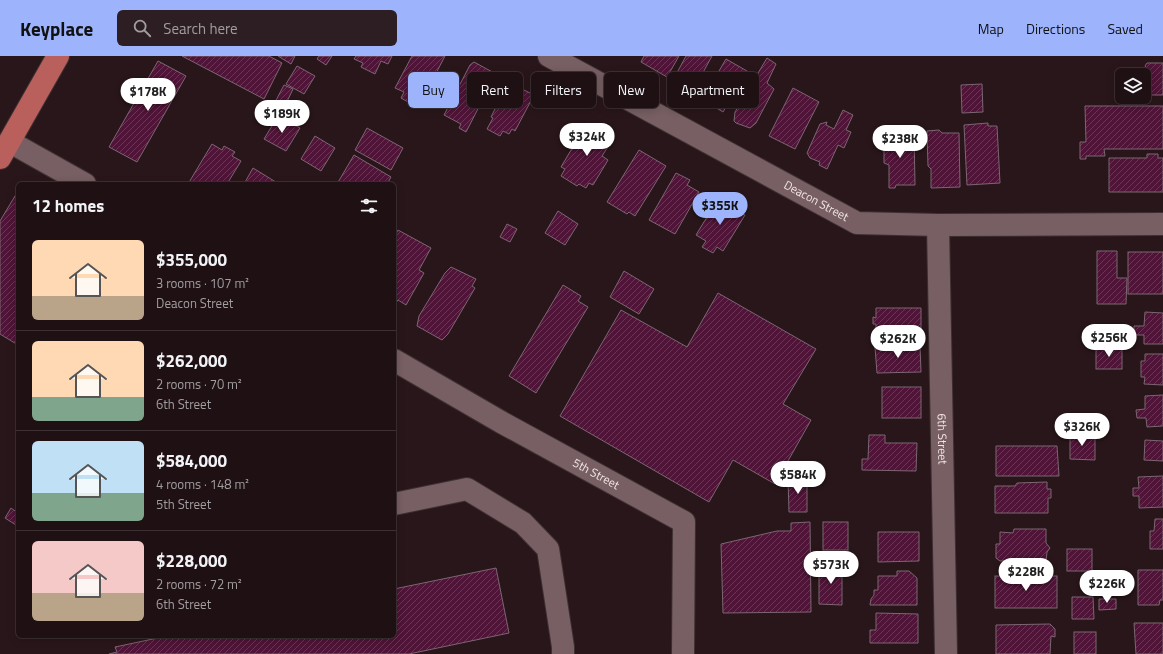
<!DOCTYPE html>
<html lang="en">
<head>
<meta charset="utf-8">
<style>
	:root { --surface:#1f1014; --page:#2c1e22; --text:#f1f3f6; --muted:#a19da0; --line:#3c3034; --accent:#9db4fd }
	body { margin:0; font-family:"Titillium Web",sans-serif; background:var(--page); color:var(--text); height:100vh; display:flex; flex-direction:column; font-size:15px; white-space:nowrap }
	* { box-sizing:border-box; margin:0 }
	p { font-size:13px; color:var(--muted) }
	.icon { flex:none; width:22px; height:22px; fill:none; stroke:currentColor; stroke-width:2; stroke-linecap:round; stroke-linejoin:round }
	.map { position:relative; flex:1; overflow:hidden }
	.panel { position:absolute; left:16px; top:126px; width:380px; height:456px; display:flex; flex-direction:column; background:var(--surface); border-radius:6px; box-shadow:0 2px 10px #0003,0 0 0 1px var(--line) }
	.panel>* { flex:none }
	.hud { position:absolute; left:408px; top:16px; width:380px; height:36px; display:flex; gap:8px }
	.fabs { position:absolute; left:1115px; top:12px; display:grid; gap:8px }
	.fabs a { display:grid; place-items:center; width:36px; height:36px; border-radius:6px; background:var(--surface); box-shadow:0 2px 10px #0003,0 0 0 1px var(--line); font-size:20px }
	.price { position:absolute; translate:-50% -34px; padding:0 9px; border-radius:14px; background:#fff; color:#222; font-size:13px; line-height:26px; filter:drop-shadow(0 1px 2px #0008) }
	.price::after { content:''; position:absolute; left:50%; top:24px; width:12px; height:9px; margin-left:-6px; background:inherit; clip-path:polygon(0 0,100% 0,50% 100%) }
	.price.selected { background:var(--accent); color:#111 }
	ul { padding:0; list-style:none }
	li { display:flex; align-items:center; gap:12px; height:100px; padding:0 16px }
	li+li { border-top:1px solid var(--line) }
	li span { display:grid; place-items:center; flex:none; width:112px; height:80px; border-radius:6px; color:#555 }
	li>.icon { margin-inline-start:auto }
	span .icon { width:48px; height:48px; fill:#fffc; stroke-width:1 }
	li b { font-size:17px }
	h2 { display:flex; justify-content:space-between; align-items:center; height:48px; padding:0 16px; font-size:17px }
	.pill { padding:0 14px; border-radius:6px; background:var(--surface); box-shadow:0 2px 10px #0003,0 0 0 1px var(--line); font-size:14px; line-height:36px }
	.pill.selected { background:var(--accent); color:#111 }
	header { display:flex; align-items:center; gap:24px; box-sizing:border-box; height:56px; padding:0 20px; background:var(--accent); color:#111 }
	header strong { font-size:19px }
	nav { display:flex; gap:22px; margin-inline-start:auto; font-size:14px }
	.search { width:280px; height:36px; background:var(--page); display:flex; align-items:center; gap:10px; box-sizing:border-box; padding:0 14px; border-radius:6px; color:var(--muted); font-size:15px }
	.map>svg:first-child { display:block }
	.building { fill:url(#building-hatch); stroke:#7c6671 }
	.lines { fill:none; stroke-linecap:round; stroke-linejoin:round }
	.minor-casing { stroke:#3e3032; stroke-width:24 }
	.major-casing { stroke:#3e3032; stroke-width:24 }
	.minor { stroke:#775f63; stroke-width:22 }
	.major { stroke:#ba605c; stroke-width:22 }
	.labels { text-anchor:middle; stroke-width:3; stroke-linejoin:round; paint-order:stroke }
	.street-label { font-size:12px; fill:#f3e5e7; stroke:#0c0506 }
</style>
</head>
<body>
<header>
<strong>Keyplace</strong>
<div class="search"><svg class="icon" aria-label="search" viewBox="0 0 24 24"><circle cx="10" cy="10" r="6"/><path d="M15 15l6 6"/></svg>Search here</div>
<nav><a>Map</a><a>Directions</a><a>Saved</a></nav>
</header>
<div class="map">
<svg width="1163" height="598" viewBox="0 0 1163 598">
	<defs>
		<pattern id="building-hatch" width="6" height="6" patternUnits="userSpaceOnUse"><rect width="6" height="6" fill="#4f1437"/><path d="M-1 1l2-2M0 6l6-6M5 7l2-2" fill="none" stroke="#693654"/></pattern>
	</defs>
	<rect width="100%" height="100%" fill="#29161a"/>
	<g class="building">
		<polygon points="182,0 269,0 282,7 264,43"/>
		<polygon points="278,0 295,0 291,8"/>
		<polygon points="319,0 332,0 326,9 317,3"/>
		<polygon points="356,0 392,0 388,8 381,5 375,18 361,11 363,7 354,3"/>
		<polygon points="412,0 445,0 421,46 411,40 408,46 401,42 404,36 395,32"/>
		<polygon points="644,0 679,0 667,21 641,6"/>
		<polygon points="686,0 712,0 694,33 682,26 680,30 672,26"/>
		<polygon points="767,2 776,8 767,27 774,33 756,67 750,72 736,67 734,65 735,56"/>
		<polygon points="726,3 747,15 723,56 705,45 714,29 712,27"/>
		<polygon points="158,5 186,20 137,106 109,91"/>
		<polygon points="474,6 496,18 466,76 459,72 461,68 444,59 470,9"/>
		<polygon points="1147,7 1163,7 1163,39 1147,39 1147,13 1145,10"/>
		<polygon points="297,10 315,20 304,38 286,28"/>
		<polygon points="982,28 983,56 962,57 961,29"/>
		<polygon points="284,29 293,33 282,56 272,52"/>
		<polygon points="516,30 534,39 515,75 512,73 509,78 503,75 500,80 487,73 493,62 491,61 506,31"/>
		<polygon points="793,32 819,46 795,93 769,80"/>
		<polygon points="1085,50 1163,50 1163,93 1104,93 1105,100 1086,100 1086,103 1080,103 1080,86 1086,86"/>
		<polygon points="843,54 853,59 846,74 851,76 844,92 838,89 827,113 819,109 820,106 810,102 807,97 820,68 827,66 826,69 834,73"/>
		<polygon points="278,60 300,72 286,95 264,83"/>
		<polygon points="587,67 613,83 602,100 608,104 593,129 589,127 586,132 579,128 577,130 561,120 565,113 561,111"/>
		<polygon points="988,67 988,70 997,70 1000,127 967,129 964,69"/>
		<polygon points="367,72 403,92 391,114 355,94"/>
		<polygon points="939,74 942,77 959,77 960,131 931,132 931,113 928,110 927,75"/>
		<polygon points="914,77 915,129 896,129 895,132 889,132 889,109 884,107 884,78"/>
		<polygon points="315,80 335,92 321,115 301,103"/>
		<polygon points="212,88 222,94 224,90 235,96 232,100 241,105 227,128 188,128"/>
		<polygon points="639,94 666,110 635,160 629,156 627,158 607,146"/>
		<polygon points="1147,98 1158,98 1158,102 1163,102 1163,136 1109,136 1109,102 1147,102"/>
		<polygon points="354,99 391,121 387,128 337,128"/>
		<polygon points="253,112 279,128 244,128"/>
		<polygon points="676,117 690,124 687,129 699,136 675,178 649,164"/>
		<polygon points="18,135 18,289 0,278 0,165"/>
		<polygon points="718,143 745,159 723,195 717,191 713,197 702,191 706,185 696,179"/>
		<polygon points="558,155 578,168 565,189 545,177"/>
		<polygon points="507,168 517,173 510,186 500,181"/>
		<polygon points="398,174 431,192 419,214 424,217 406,249 398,244 395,248 394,247 394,212 397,207 394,206 394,181"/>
		<polygon points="1097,195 1117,195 1117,222 1127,222 1126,248 1097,248"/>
		<rect x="1128" y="196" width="35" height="42"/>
		<polygon points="451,211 476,223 472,230 475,232 448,278 442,284 417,270 419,260 445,217"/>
		<polygon points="624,215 654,233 639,258 610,241"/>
		<polygon points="563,229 581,240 578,245 588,251 536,337 509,320"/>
		<polygon points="718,237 816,293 783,348 811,364 775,428 733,404 709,446 560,360 621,254 687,291"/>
		<polygon points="876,252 921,252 921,281 876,282 876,268 873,268 873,261 876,262"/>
		<polygon points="1145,256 1163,257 1163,288 1144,288 1144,279 1134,279 1134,270 1144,270"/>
		<polygon points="920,290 921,316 877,317 875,291"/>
		<rect x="1096" y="291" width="26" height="22"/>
		<polygon points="1145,298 1163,298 1163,329 1144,328 1145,321 1141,321 1141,305 1145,305"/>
		<rect x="882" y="331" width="39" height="31"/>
		<polygon points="1163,339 1163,370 1147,371 1146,362 1137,362 1136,354 1145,353 1145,340"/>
		<polygon points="1070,378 1095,379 1095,404 1070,403"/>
		<polygon points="869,379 885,379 885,387 917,387 916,415 862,414 862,403 868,403"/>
		<polygon points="1145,384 1163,385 1163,405 1144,404"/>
		<polygon points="996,390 1057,390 1059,420 996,420"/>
		<polygon points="1163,420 1163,451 1139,452 1139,440 1133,440 1133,432 1139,432 1138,421"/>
		<polygon points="807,422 807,456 789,456 788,423"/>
		<polygon points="1047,426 1047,433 1051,433 1051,442 1048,442 1048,457 995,457 995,430 1015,430 1017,427"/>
		<polygon points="11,452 18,457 18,465 16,469 5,462"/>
		<polygon points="1155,463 1163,463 1163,493 1150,493 1150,475 1154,475"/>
		<polygon points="810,466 811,556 723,557 721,488 777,475 791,475 791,467"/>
		<rect x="823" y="466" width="25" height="28"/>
		<polygon points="1014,473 1046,473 1046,487 1050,492 1047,496 1046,505 1000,505 996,502 996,488 1000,488 1000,476 1013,477"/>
		<polygon points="878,476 919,476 919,505 878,506"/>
		<rect x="1067" y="493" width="25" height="22"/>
		<polygon points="819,510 842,510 842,549 819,548"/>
		<polygon points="496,512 509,577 409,598 109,598 117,596 115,591 167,580 394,580 394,533"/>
		<polygon points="1138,514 1163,514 1163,544 1160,544 1159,549 1138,549"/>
		<polygon points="897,515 909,515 917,522 917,549 870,549 871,543 874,539 874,534 878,534 878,520 897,520"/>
		<rect x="995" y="520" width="62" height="32"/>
		<polygon points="1072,541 1093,541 1094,563 1072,563"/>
		<polygon points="1099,543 1116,543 1116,553 1099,554"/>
		<polygon points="876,557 918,558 918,587 870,587 870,574 876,574"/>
		<polygon points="1134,567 1163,567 1163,598 1136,598"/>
		<polygon points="1050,568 1055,573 1055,581 1051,580 1050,598 996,598 996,569"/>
		<rect x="1074" y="576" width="22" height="22"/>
	</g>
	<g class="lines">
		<g class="minor-casing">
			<g id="minor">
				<path id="s1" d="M549 0 857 167 938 169 1163 168"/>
				<polyline points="10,86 85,128"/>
				<path id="s2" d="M938 169 946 598"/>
				<path id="s3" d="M394 304 501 366 684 466 683 598"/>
				<polyline points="394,448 467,433 523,467 548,493 563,591 563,598"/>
			</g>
		</g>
		<g class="major-casing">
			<polyline id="major" points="0,102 58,0"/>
		</g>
		<use href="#minor" class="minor"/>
		<use href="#major" class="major"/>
	</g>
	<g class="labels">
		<g class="street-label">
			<text dy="4" stroke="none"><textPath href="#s1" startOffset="304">Deacon Street</textPath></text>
			<text dy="4" stroke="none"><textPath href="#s2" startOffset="214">6th Street</textPath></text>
			<text dy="4" stroke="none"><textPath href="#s3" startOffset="232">5th Street</textPath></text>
		</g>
	</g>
</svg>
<div class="fabs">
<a><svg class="icon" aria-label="layers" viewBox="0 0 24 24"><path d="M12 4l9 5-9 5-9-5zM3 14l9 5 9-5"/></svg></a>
</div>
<b class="price" style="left:148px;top:56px">$178K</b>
<b class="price" style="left:282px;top:78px">$189K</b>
<b class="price" style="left:587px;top:101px">$324K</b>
<b class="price" style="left:900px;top:103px">$238K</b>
<b class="price selected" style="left:720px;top:170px">$355K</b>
<b class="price" style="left:1109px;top:302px">$256K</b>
<b class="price" style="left:898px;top:303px">$262K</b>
<b class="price" style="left:1082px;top:391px">$326K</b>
<b class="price" style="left:798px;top:439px">$584K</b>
<b class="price" style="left:831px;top:529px">$573K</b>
<b class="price" style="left:1026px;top:536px">$228K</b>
<b class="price" style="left:1107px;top:548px">$226K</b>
<div class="hud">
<a class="pill selected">Buy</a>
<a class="pill">Rent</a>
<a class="pill">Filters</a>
<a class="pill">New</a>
<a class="pill">Apartment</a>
</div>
<section class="panel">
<h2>12 homes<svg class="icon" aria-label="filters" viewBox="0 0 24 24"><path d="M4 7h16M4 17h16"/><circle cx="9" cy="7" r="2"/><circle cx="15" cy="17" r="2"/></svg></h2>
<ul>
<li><span style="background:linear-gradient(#ffd9b3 70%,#b9a48a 0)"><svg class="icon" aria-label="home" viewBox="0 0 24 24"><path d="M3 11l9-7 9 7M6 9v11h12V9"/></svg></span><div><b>$355,000</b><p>3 rooms · 107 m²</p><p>Deacon Street</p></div></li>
<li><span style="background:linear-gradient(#ffd9b3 70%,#7fa58c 0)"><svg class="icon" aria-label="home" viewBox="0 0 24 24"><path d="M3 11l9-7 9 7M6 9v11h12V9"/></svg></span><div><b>$262,000</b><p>2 rooms · 70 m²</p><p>6th Street</p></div></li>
<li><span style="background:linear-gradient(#bfe0f5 65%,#7fa58c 0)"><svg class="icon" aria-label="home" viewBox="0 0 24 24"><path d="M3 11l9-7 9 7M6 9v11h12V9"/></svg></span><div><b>$584,000</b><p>4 rooms · 148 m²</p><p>5th Street</p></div></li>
<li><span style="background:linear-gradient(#f6c9c9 65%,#b9a48a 0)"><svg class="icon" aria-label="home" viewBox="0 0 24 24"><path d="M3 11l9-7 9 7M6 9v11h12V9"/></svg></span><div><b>$228,000</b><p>2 rooms · 72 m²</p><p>6th Street</p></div></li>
</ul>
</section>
</div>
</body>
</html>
